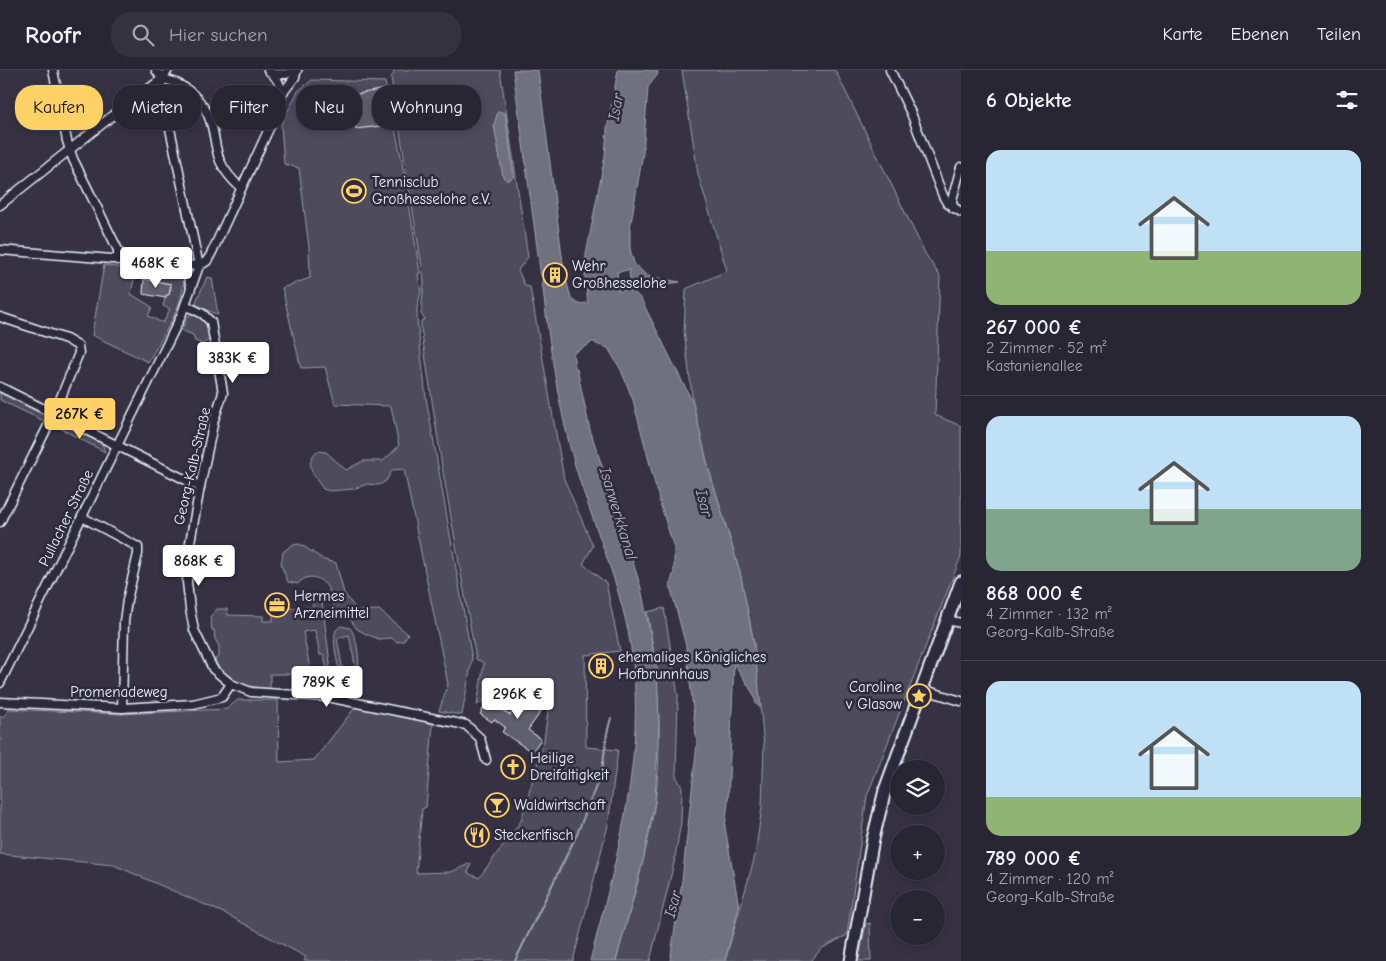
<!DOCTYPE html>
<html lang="de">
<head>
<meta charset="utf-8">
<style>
	:root { --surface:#282633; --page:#34323f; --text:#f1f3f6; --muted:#a5a5ac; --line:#44434e; --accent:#ffd166 }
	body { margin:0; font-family:"Comic Neue",sans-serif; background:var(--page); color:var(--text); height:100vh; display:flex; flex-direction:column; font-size:19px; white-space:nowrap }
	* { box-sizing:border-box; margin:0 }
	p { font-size:16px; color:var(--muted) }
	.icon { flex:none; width:28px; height:28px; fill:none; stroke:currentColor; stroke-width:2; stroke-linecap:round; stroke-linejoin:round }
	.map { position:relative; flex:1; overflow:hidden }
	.details { display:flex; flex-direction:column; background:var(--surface); width:425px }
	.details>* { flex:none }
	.guide { position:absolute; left:15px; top:15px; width:475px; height:45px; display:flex; gap:10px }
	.controls { position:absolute; left:890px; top:690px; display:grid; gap:10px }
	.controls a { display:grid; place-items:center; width:55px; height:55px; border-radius:50%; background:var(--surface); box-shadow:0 2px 8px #0003,0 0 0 1px var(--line); font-size:25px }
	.price { position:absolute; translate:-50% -42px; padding:0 11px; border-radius:5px; background:#fff; color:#222; font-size:16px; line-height:32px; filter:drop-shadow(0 1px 2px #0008) }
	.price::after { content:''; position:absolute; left:50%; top:30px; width:15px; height:11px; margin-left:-8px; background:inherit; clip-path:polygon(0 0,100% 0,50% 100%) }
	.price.current { background:var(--accent); color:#111 }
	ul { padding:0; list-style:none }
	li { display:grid; align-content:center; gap:10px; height:265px; padding:0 25px }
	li+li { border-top:1px solid var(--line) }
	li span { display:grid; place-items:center; height:155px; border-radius:15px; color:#555 }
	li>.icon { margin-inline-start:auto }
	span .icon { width:90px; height:90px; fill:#fffc; stroke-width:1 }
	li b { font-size:21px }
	h2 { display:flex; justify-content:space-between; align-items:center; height:60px; padding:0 25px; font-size:21px }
	.chip { padding:0 18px; border-radius:20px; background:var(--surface); box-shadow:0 2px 8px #0003,0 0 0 1px var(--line); font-size:18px; line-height:45px }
	.chip.current { background:var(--accent); color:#111 }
	header { display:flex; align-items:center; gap:30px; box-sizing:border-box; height:70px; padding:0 25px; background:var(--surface); border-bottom:1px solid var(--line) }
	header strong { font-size:24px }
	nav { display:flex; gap:28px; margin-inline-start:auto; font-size:18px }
	.search { width:350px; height:45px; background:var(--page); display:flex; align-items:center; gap:12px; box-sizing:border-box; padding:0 18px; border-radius:20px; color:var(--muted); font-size:19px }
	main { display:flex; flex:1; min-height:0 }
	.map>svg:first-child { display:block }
	.green { fill:#4d4b5c; stroke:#9a9eaa; fill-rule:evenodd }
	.water { fill:#70717f; stroke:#a0a4af }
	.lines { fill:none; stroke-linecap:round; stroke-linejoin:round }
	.stream { stroke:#a0a4af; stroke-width:2 }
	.building { fill:#605e6e; stroke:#e8f1f8 }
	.minor-casing { stroke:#e8f1f8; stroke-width:11 }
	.secondary-casing { stroke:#e8f1f8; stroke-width:15 }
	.minor { stroke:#2f2a3d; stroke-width:8 }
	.secondary { stroke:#2f2a3d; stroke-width:11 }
	.labels { text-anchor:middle; stroke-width:5; stroke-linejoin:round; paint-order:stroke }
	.poi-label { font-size:15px; fill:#e8f1f8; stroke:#2f2a3d; text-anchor:start }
	.street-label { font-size:15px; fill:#e8f1f8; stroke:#2f2a3d }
	.water-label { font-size:16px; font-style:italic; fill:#b2b7c2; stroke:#2f2a3d }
</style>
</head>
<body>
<header>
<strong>Roofr</strong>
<div class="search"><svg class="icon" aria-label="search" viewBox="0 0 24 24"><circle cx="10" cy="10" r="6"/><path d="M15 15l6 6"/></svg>Hier suchen</div>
<nav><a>Karte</a><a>Ebenen</a><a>Teilen</a></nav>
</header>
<main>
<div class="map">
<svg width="961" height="891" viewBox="0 0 961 891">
	<rect width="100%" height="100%" fill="#363244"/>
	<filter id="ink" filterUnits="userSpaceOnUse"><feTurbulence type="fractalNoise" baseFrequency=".02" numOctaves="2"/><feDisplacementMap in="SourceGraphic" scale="10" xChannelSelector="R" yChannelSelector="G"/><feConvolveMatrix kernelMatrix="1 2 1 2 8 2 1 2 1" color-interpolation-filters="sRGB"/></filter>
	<g filter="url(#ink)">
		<g class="green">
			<path d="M393 0H500L528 187 518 200 525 216 530 217 564 409 593 476 583 494 606 513 620 581 585 585 586 677 618 680 608 755 573 891H304L306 887 226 844 114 795 0 784V646H5L8 639 121 644 227 639 238 630H278L279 692 314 690 357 635 433 654 426 737 422 739 416 803 451 802 471 793 468 803 479 808 521 751 544 670 549 633 528 618 491 626 477 635 484 593 476 589 442 396 421 258V251L425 249 421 244 424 212 423 203 391 7 394 4ZM505 43 514 106 499 76 494 55Z"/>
			<polygon points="682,0 835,0 926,185 940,206 935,345 961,356 961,486 867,726 847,865 821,879 811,891 725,891 755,786 762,737 764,675 754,574 740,502 709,400 693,333 684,261 686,219 727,201 698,104"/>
			<path d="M312 10 385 12 402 91 420 203 418 204 421 222 417 238V249L426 328 472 589 462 645 439 641 448 614 404 399 392 400 386 411 379 415 367 414 353 419 330 421 323 419C315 407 303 394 317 381L326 382 346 400 363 391H383L399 376 391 336 335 334 325 297 301 298 282 218 310 208 309 177 299 98 284 94 281 55 298 21Z"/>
			<path d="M104 195 136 200 131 224 152 237 148 246 163 253 170 239 163 236 166 225 171 220V214L150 210V206L147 205 149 200 176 202 183 207C187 232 160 270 148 292L92 265Z"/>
			<polygon points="207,207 212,208 218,245 195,234"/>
			<path d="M192 240C207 249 209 251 211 269L202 274 195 271 193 265 181 260Z"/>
			<polygon points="0,322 43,343 46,348 44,351 0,330"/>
			<polygon points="60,351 102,373 105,382 54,355"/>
			<path d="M300 474 324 490 336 493 344 523 357 541 379 540 408 564 403 571 397 572 392 568 379 569 366 564 357 559 350 549 334 539C333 534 332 527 330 522 324 508 308 501 298 514L288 512 281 495 283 482 292 475Z"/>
			<path d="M313 526 317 527 322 532 330 593 329 609 324 585H320L315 560 303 562 311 604H270V619C250 617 222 612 215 589L219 587V576L215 569 214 560H212L210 547 217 539H227L228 545 263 546V551H273V541L288 540 289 538 313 537Z"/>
			<path d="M664 538 678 626 676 706 682 717 681 752 674 793 650 891H616C630 839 647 785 655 732 663 669 659 603 647 542Z"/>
			<path d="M341 556 350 558C357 566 362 597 356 606L350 608 343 606C337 600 332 568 336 560ZM349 565 356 599 343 602 337 568Z"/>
			<polygon points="870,853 871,891 858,891 866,854"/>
		</g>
		<g class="water">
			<polygon points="513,0 538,0 564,201 548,203 548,205 541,206"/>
			<path d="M618 0H657L658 4 648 17 643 83 630 158V179L634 193 647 206 680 212 631 219 629 200 617 202 619 222 630 218V221H633L641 229 693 333 709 400 740 502 754 574 761 638 756 634 754 625 734 593 728 732 725 757 739 837 725 891H670L682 811 697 674 686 576 670 515 674 502V478L660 433 633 330 621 300 608 278 596 274 595 272H590V274L573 283 575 297 577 299 590 360 612 426 618 454 625 467 641 518 657 599 659 653 655 731 643 791 616 891H590C615 796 642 701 634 602 628 530 597 466 576 399 558 337 549 274 542 210L565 206 571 228 578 234 588 233 585 209 586 185 605 86 607 59Z"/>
			<polygon points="498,41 505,43 514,106 508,111 503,107 494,55"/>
		</g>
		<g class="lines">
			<polyline class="stream" points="515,891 577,764 602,701 607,663 611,648"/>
		</g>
		<g class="building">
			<polygon points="385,19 389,55 356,59 352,25"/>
			<polygon points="144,209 171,214 169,225 166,225 166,228 143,224"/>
			<polygon points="597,589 606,589 607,603 594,603 594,594 597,593"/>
			<polygon points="527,621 546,634 528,660 541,669 532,682 502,662 505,657 494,649 492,652 480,644 487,632 510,645"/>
		</g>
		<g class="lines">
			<g class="minor-casing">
				<g id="minor">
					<polyline points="53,0 67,71 73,89 118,180 118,190"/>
					<polyline points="156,0 162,9"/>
					<polyline points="890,0 911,43 943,126 947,133 961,142"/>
					<polyline points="273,4 286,4 297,0"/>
					<polyline points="162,9 161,16 199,196"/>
					<path d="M162 9C185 12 205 32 211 53 215 66 215 79 220 91 225 102 232 110 241 118"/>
					<polyline points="282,24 295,7 297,0"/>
					<polyline points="0,135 116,43 162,9 168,0"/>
					<polyline points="953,138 952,130 961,97"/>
					<polyline points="0,180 199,196"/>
					<polyline points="177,194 187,203 191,217"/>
					<polyline points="185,235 203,244 211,252 223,323 214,350 200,417 189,478 187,512 190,539 194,560 213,599 231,614 251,622 327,627 466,655 480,668 486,690"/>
					<polyline points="0,247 66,269 78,276 79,283 54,344 0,452"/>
					<polyline points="0,317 200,417"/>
					<polyline points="82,447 138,477 138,484 127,530 124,551 122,638"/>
					<polyline points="947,550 961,553"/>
					<path d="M0 613 181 246 199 196 207 191 212 182 279 37C284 22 281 10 268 0"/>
					<polyline points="922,619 961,631"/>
					<polyline points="0,632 122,638 193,634 222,627 231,614"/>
				</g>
			</g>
			<g class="secondary-casing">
				<polyline id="secondary" points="851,891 873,769 885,720 961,512"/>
			</g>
			<use href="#minor" class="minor"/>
			<use href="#secondary" class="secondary"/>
		</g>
	</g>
	<defs>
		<g id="stadium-ring" transform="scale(1.25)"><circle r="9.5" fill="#2f2a3d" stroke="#ffd166" stroke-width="1.5"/><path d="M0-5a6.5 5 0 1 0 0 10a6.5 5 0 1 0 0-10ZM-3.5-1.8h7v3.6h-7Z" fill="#ffd166"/></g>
		<g id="building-ring" transform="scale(1.25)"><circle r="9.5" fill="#2f2a3d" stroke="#ffd166" stroke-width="1.5"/><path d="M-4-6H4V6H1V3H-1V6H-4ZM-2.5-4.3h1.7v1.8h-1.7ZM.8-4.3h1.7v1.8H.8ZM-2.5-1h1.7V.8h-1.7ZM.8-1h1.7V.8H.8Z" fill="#ffd166"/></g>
		<g id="office-ring" transform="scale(1.25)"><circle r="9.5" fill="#2f2a3d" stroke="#ffd166" stroke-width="1.5"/><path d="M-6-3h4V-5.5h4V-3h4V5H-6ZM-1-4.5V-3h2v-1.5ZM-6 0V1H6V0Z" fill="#ffd166"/></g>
		<g id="sight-ring" transform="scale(1.25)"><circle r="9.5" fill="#2f2a3d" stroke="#ffd166" stroke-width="1.5"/><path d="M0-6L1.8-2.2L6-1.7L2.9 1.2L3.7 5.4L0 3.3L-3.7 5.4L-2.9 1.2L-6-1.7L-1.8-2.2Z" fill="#ffd166"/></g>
		<g id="church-ring" transform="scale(1.25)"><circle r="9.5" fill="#2f2a3d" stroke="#ffd166" stroke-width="1.5"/><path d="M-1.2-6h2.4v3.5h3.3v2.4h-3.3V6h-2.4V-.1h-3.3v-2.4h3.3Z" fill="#ffd166"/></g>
		<g id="bar-ring" transform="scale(1.25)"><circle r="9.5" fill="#2f2a3d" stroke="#ffd166" stroke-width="1.5"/><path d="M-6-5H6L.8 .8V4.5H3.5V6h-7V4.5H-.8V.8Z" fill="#ffd166"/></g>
		<g id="restaurant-ring" transform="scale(1.25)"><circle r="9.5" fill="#2f2a3d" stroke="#ffd166" stroke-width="1.5"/><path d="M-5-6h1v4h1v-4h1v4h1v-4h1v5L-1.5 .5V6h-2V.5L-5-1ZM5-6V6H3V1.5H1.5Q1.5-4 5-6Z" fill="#ffd166"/></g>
	</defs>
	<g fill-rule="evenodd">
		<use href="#stadium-ring" x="354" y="121"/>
		<use href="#building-ring" x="555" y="205"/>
		<use href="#office-ring" x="277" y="535"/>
		<use href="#building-ring" x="601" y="596"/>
		<use href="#sight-ring" x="919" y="626"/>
		<use href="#church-ring" x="513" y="697"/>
		<use href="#bar-ring" x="497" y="735"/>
		<use href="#restaurant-ring" x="477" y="765"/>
	</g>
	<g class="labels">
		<g class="poi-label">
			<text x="372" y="117">Tennisclub<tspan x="372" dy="17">Großhesselohe e.V.</tspan></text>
			<text x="572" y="201">Wehr<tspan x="572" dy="17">Großhesselohe</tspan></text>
			<text x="294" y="531">Hermes<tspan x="294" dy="17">Arzneimittel</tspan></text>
			<text x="618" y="592">ehemaliges Königliches<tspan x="618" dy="17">Hofbrunnhaus</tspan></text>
			<text x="902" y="622" text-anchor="end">Caroline<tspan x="902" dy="17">v Glasow</tspan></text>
			<text x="530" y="693">Heilige<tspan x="530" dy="17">Dreifaltigkeit</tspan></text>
			<text x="514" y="740">Waldwirtschaft</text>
			<text x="494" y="770">Steckerlfisch</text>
		</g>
		<g class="street-label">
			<text transform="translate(192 396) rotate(-77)" y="5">Georg-Kalb-Straße</text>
			<text transform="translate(66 448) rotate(-64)" y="5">Pullacher Straße</text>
			<text x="119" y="627">Promenadeweg</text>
		</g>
		<g class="water-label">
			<text transform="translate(615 37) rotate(-80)" y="6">Isar</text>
			<text transform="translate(705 433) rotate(76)" y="6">Isar</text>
			<text transform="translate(619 443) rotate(73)" y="6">Isarwerkkanal</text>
			<text transform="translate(672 834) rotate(-75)" y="6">Isar</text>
		</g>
	</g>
</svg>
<div class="controls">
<a><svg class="icon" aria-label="layers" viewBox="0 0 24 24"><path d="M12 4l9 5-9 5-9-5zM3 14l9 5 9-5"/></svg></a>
<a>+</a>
<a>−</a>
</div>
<b class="price" style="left:156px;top:219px">468K €</b>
<b class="price" style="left:233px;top:314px">383K €</b>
<b class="price current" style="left:80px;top:370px">267K €</b>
<b class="price" style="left:199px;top:517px">868K €</b>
<b class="price" style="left:327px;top:638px">789K €</b>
<b class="price" style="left:518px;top:650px">296K €</b>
<div class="guide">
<a class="chip current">Kaufen</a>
<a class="chip">Mieten</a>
<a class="chip">Filter</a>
<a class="chip">Neu</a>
<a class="chip">Wohnung</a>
</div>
</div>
<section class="details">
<h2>6 Objekte<svg class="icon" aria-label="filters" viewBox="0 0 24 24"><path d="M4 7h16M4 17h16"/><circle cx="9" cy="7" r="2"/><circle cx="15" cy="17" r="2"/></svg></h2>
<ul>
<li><span style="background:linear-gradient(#bfe0f5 65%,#8fb573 0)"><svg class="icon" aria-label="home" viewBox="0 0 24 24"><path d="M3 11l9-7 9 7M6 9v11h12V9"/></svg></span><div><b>267 000 €</b><p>2 Zimmer · 52 m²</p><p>Kastanienallee</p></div></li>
<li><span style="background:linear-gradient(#bfe0f5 60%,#7fa58c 0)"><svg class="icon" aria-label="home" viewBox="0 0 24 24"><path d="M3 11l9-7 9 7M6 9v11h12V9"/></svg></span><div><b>868 000 €</b><p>4 Zimmer · 132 m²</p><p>Georg-Kalb-Straße</p></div></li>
<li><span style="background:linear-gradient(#bfe0f5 75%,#8fb573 0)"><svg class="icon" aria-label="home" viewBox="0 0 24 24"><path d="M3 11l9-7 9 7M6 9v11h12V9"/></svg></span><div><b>789 000 €</b><p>4 Zimmer · 120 m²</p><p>Georg-Kalb-Straße</p></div></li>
</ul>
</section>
</main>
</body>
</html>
